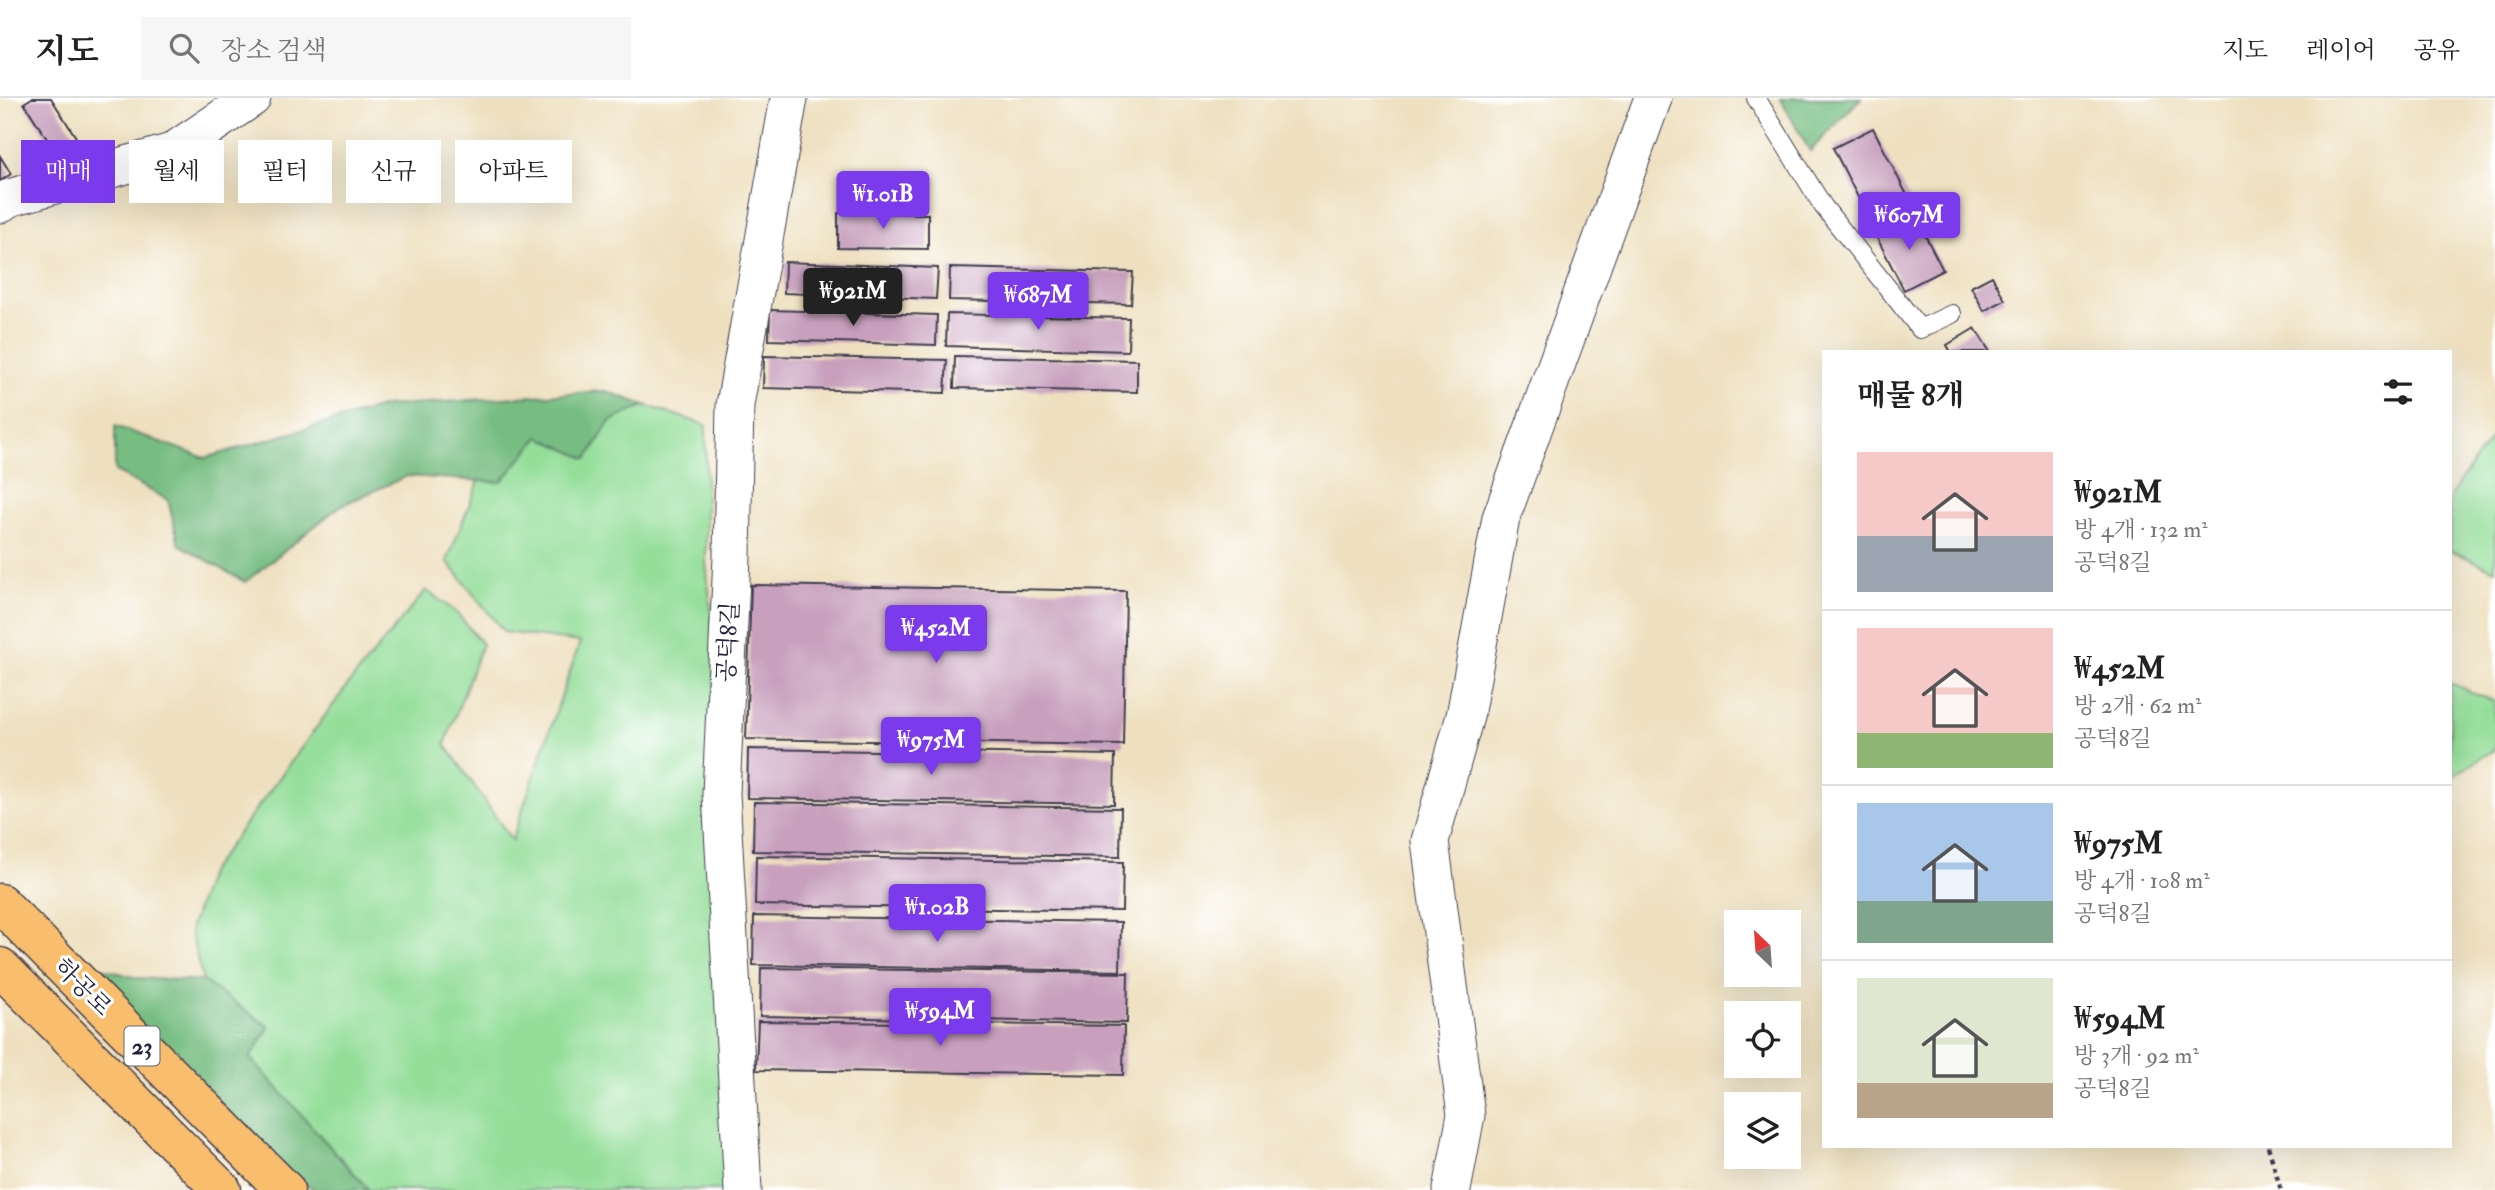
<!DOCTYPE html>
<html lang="ko">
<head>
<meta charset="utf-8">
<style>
	:root { --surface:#fff; --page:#f6f6f6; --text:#222; --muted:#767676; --line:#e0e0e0; --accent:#7c3aed }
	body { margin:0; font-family:"IM FELL Double Pica","Noto Serif KR",serif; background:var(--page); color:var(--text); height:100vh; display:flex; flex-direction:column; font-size:26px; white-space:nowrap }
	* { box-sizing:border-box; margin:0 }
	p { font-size:23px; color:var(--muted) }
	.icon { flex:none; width:38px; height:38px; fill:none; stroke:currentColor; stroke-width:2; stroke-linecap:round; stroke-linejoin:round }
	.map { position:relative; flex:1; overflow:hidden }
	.side { position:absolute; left:1822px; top:252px; width:630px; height:798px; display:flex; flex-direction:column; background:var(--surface); border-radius:0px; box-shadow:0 7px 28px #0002 }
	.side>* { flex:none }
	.guide { position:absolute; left:21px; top:42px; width:665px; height:63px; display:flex; gap:14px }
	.needle { width:46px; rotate:335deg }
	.fabs { position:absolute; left:1724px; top:812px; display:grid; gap:14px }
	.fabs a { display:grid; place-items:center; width:77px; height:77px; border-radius:0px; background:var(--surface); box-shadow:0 7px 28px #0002; font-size:35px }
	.price { position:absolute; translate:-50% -60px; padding:0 16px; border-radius:7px; background:var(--accent); color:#fff; font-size:23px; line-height:46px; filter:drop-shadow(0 2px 4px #0008) }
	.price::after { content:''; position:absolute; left:50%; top:42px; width:21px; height:16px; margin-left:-10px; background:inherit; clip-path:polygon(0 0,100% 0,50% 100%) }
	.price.current { background:#222; color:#fff }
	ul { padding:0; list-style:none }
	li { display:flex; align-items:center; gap:21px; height:175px; padding:0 35px }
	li+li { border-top:2px solid var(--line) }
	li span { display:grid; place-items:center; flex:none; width:196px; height:140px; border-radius:0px; color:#555 }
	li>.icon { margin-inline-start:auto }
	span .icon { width:84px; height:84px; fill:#fffc; stroke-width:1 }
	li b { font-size:30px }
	h2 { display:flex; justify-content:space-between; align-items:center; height:84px; padding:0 35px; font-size:30px }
	.tag { padding:0 24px; border-radius:0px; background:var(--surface); box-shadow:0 7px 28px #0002; font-size:24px; line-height:63px }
	.tag.current { background:var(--accent); color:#fff }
	header { display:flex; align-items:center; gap:42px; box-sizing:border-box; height:98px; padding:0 35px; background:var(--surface); border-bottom:2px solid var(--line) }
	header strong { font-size:33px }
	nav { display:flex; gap:38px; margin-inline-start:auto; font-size:24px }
	.search { width:490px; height:63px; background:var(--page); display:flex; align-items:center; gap:18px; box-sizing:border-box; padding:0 24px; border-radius:0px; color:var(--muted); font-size:26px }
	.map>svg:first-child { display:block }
	.green { fill:#94de9a; stroke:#5b806a; stroke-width:2 }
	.forest { fill:#77bd82; stroke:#4c705e; stroke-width:2 }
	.building { fill:#c8a0be }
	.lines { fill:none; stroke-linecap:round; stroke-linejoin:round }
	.lane-casing { stroke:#413e4f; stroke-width:20 }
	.street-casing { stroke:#413e4f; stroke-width:39 }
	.primary-casing { stroke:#413e4f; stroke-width:41 }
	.path { stroke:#413e4f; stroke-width:4.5; stroke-dasharray:5 5; stroke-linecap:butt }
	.lane { stroke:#fff; stroke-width:18 }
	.street { stroke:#fff; stroke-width:37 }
	.primary { stroke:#f9be6d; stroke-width:38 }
	.labels { text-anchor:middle; stroke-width:6; stroke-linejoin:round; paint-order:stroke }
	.shield { fill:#fff; stroke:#646476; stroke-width:2 }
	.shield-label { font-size:23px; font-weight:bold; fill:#22223b }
	.street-label { font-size:24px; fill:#22223b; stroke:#fff }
</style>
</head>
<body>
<header>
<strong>지도</strong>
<div class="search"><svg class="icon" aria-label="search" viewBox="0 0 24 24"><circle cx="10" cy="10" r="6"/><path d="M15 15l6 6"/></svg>장소 검색</div>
<nav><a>지도</a><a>레이어</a><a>공유</a></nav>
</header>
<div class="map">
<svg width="2495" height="1092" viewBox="0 0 2495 1092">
	<rect width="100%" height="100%" fill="#fff"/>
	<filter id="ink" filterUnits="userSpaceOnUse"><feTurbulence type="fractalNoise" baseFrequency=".0143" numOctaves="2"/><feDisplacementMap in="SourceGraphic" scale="14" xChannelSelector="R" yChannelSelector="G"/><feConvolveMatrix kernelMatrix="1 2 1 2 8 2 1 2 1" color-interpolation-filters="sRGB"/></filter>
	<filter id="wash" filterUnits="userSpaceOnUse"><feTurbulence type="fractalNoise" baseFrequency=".00686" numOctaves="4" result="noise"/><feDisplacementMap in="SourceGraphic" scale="28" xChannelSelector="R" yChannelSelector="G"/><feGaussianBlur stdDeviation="1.57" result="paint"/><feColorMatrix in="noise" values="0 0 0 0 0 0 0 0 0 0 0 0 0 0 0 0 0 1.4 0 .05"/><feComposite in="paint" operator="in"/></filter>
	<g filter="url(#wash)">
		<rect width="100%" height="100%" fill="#eee0bf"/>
		<g class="green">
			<polygon points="645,307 706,327 706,464 713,532 729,1092 369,1092 250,960 269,929 203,883 190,832 209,775 350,584 426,492 456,514 482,546 445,646 512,742 580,544 504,534 447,463 479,383 501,384 539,338 587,361 610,323"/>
			<polygon points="2495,334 2495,472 2450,452 2450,398"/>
			<polygon points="2450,585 2495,604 2495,651 2450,680"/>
		</g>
		<g class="forest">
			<polygon points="1780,0 1861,0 1810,53"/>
			<polygon points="605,293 645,307 610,323 587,361 539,339 501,384 407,378 340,408 245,484 179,446 168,402 115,373 115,328 205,360 385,308"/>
			<polygon points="83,865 137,880 203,883 269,929 250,960 369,1092 314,1092 261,1051"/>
		</g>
		<g id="blocks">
			<g class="building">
				<polygon points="32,0 51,0 77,41 56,55 24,5"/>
				<polygon points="1873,30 1910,103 1870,123 1833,50"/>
				<polygon points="0,58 11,76 0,83"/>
				<polygon points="838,115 928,116 928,151 838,150"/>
				<polygon points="1914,116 1943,172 1904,192 1875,136"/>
				<polygon points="785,164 938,170 936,201 784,195"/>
				<polygon points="950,170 1133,174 1131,206 949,202"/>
				<polygon points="1992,178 2005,202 1984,213 1971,189"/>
				<polygon points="770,212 937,217 936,247 769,242"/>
				<polygon points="947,216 1129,220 1128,253 946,248"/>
				<polygon points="1975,230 1990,254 1951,254 1947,247"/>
				<polygon points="764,258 947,262 945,295 763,290"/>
				<polygon points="955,258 1137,262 1137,294 954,290"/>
				<polygon points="751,487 1126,493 1123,647 746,641"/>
				<polygon points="748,651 1115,657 1114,706 747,700"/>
				<polygon points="754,704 1121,710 1120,759 753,753"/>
				<polygon points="756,758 1123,764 1122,813 755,807"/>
				<polygon points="754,818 1121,824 1120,873 753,867"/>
				<polygon points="761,870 1128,875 1127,925 760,918"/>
				<polygon points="758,923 1124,928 1123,977 756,972"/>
			</g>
		</g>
	</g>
	<g filter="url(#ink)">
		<use href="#blocks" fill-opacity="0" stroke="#413e4f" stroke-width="2"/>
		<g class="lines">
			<g class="lane-casing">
				<polyline id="lane" points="1756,0 1823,108 1920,231 1952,216"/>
			</g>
			<g class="street-casing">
				<g id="street">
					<polyline points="0,106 9,100 172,54 252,0"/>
					<polyline points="743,1092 721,696 732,459 735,307 789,0"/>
					<polyline points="1452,1092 1466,1017 1430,743 1465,618 1501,420 1653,0"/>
				</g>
			</g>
			<g class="primary-casing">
				<g id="primary">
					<polyline points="0,805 285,1092"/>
					<polyline points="0,869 222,1092"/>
				</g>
			</g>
			<polyline class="path" points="2268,1048 2281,1092"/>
			<use href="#lane" class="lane"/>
			<use href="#street" class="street"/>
			<use href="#primary" class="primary"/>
		</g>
	</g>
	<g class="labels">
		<rect class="shield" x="124.5" y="928.5" width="35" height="39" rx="5"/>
		<g class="shield-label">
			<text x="142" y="956">23</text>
		</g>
		<g class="street-label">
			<text transform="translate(728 544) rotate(-87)" y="8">공덕8길</text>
			<text transform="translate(83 889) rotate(45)" y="8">하공로</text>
		</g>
	</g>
</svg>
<div class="fabs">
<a><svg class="needle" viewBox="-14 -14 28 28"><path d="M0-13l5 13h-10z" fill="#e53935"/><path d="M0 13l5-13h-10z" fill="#767676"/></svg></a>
<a><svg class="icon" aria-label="locate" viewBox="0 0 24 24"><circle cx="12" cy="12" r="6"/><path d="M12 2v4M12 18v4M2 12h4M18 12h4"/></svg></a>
<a><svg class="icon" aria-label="layers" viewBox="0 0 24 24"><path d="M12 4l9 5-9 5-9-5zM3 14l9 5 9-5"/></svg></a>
</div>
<b class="price" style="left:883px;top:133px">₩1.01B</b>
<b class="price" style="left:1909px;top:154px">₩607M</b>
<b class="price current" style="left:853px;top:230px">₩921M</b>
<b class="price" style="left:1038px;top:234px">₩687M</b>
<b class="price" style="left:936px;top:567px">₩452M</b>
<b class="price" style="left:931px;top:679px">₩975M</b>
<b class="price" style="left:937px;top:846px">₩1.02B</b>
<b class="price" style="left:940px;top:950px">₩594M</b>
<div class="guide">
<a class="tag current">매매</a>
<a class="tag">월세</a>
<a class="tag">필터</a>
<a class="tag">신규</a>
<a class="tag">아파트</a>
</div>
<section class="side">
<h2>매물 8개<svg class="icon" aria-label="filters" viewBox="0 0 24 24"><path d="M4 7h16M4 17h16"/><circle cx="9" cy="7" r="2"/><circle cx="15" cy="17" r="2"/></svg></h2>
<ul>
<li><span style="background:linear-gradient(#f6c9c9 60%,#9aa5b1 0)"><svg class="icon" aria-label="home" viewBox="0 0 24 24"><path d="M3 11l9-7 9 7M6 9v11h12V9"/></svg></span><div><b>₩921M</b><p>방 4개 · 132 m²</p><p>공덕8길</p></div></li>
<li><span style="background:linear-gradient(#f6c9c9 75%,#8fb573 0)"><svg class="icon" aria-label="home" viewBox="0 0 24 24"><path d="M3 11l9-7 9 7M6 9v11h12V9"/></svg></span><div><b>₩452M</b><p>방 2개 · 62 m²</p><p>공덕8길</p></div></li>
<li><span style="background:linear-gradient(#a9c7e8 70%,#7fa58c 0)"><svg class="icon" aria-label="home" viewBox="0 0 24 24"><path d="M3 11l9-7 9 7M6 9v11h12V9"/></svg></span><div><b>₩975M</b><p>방 4개 · 108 m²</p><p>공덕8길</p></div></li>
<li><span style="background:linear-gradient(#dfe7d0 75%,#b9a48a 0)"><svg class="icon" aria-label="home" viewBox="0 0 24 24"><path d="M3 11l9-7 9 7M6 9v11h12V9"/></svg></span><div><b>₩594M</b><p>방 3개 · 92 m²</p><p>공덕8길</p></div></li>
</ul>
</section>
</div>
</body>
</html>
